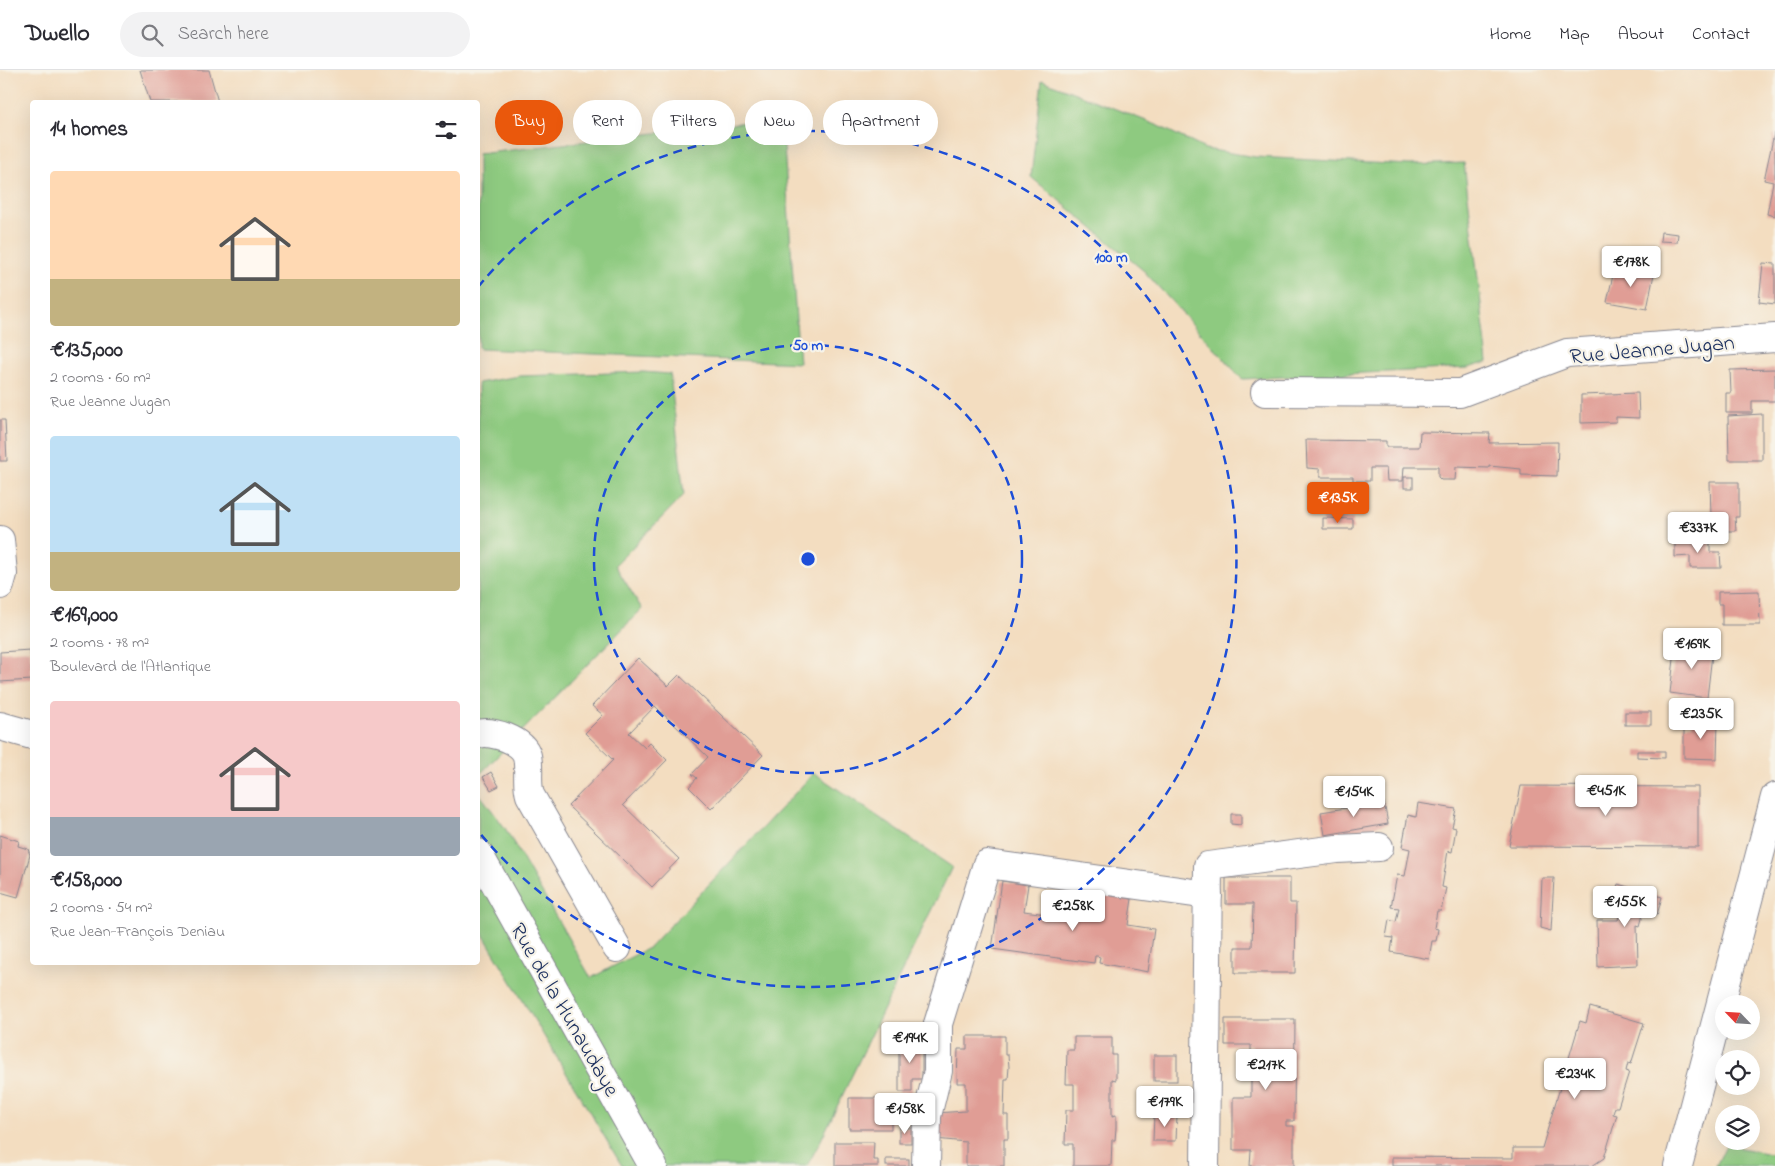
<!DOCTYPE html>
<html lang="en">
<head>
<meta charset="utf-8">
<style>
	:root { --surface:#fff; --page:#f2f2f3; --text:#2b2b33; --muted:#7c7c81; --line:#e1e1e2; --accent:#ea580c }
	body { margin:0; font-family:"Indie Flower",sans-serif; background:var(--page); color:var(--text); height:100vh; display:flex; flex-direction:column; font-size:19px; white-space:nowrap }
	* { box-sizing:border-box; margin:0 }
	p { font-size:16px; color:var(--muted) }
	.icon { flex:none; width:28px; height:28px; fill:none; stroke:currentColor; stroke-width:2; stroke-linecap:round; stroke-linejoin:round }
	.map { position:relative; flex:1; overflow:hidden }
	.drawer { position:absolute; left:30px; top:30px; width:450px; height:865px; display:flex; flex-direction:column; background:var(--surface); border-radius:5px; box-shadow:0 5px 20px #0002 }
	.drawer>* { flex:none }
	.banner { position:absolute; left:495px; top:30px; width:475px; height:45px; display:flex; gap:10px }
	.needle { width:32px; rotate:295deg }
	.controls { position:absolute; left:1715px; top:925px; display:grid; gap:10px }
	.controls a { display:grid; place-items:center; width:45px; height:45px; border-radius:50%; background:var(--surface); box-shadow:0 5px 20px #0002; font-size:25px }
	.price { position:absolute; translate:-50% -42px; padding:0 11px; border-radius:5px; background:#fff; color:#222; font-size:16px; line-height:32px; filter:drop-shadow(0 1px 2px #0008) }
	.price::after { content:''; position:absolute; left:50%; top:30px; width:15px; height:11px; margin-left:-8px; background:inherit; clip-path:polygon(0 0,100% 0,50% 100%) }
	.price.on { background:var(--accent); color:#fff }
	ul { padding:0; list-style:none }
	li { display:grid; align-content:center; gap:10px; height:265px; padding:0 20px }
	li span { display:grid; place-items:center; height:155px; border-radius:5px; color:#555 }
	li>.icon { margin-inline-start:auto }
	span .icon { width:90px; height:90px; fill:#fffc; stroke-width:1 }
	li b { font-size:21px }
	h2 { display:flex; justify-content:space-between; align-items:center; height:60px; padding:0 20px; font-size:21px }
	.tag { padding:0 18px; border-radius:22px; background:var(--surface); box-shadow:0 5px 20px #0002; font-size:18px; line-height:45px }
	.tag.on { background:var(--accent); color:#fff }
	header { display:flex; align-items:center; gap:30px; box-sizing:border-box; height:70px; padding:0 25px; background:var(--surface); border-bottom:1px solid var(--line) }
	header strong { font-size:24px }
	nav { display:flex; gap:28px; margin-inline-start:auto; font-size:18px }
	.search { width:350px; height:45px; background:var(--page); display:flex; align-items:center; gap:12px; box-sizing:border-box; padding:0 18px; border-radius:28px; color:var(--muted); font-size:19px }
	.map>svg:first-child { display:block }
	.green { fill:#8eca80; stroke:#547c6f }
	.building { fill:#e09d95 }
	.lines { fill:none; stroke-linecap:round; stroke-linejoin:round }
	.minor-casing { stroke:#87868f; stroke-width:30 }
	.major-casing { stroke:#87868f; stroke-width:30 }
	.minor { stroke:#fff; stroke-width:28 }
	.major { stroke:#fff; stroke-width:28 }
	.ring { fill:none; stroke:#1d4ed8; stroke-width:2.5; stroke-dasharray:9 6 }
	.labels { text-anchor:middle; stroke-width:4.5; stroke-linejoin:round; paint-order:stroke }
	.street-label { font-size:22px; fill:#1b2f5e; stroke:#f7f3e8 }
	.centre { fill:#1d4ed8; stroke:#f7f3e8; stroke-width:2.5 }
	.ring-label { font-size:15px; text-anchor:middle; font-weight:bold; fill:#1d4ed8; stroke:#f7f3e8; stroke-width:4.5; stroke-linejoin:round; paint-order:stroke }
</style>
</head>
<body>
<header>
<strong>Dwello</strong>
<div class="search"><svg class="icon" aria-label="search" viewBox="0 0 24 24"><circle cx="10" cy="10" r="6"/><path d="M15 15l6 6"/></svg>Search here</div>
<nav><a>Home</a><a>Map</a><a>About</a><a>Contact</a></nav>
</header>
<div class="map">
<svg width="1775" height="1096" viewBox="0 0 1775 1096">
	<rect width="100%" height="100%" fill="#f7f3e8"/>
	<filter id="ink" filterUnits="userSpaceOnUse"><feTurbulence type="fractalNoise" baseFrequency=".02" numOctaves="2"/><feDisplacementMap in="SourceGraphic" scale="10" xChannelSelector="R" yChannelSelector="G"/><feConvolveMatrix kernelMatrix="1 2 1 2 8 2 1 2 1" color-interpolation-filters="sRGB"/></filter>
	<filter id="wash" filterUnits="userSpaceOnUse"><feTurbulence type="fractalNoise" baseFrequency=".0096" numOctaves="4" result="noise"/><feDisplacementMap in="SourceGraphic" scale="20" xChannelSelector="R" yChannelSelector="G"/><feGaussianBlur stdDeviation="1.12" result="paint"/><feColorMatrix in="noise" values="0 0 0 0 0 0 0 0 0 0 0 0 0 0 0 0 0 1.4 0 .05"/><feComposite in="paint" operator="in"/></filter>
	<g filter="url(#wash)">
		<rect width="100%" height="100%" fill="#f3ddc0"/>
		<g class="green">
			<polygon points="1042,10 1159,56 1205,79 1256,87 1410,95 1464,93 1488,292 1468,298 1242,309 1144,201 1031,107"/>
			<polygon points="782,48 799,293 478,279 478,84"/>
			<polygon points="643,302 670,304 684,425 615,495 642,539 478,706 478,313 520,306"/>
			<polygon points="814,703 952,797 821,1070 807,1096 622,1096 478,856 478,722 505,758 591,908 650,877"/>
			<polygon points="1726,1075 1775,1085 1775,1096 1716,1096"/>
		</g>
		<g id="blocks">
			<g class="building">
				<polygon points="140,0 209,0 218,32 150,32"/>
				<polygon points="1774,64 1775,64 1775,146 1767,144 1773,112 1764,110"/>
				<polygon points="1661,162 1678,164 1677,172 1660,171"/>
				<polygon points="1763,193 1775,194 1775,234 1759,232"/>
				<polygon points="1615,196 1654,204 1647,239 1607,232"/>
				<polygon points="1775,299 1775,331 1752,331 1752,343 1726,343 1726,323 1731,323 1730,300"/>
				<polygon points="1638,323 1639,348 1616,347 1616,352 1581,353 1581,325"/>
				<polygon points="1762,344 1762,390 1729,390 1728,346"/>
				<polygon points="0,350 5,350 7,391 0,391"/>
				<polygon points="1420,362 1490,363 1489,373 1558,372 1557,406 1521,405 1521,399 1489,396 1489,398 1456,397 1455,410 1441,410 1438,407 1438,397 1404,397 1403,411 1387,411 1386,398 1370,398 1370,411 1353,411 1353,407 1320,407 1320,399 1307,398 1306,370 1386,371 1386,377 1419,377"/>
				<rect x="1404" y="407" width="9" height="11"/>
				<polygon points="1710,412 1739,412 1739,447 1735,447 1736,461 1704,461 1704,446 1711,446"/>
				<polygon points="1323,448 1353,449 1353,459 1323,459"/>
				<polygon points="1710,470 1710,482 1720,482 1721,498 1690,498 1690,486 1675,487 1675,471"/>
				<polygon points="1759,521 1760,555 1722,555 1722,534 1718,534 1718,522"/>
				<polygon points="1676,572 1713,576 1707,628 1670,623"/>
				<polygon points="30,580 32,610 0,612 0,582"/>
				<polygon points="638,588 668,616 679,605 763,685 711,739 689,717 697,708 692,704 708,687 655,636 629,663 645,678 650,673 667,690 623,735 679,789 652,817 568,736 613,690 585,663 603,645 592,636"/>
				<rect x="1625" y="642" width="26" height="13"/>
				<polygon points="1692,651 1718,651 1717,689 1684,688 1684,655 1692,655"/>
				<polygon points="1637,681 1665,681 1665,688 1637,687"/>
				<polygon points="491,702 499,716 491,720 483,707"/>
				<polygon points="1521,716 1698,717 1698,777 1509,776"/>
				<polygon points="1384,732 1388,754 1325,765 1321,742"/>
				<polygon points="1418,733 1456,739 1452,757 1456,758 1452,782 1448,781 1442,817 1446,818 1441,841 1437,841 1434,858 1438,859 1436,871 1432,871 1429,889 1391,882 1393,868 1386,867 1389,850 1396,852 1399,838 1391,837 1397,805 1405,806 1410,779 1402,777 1408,745 1416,747"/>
				<polygon points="1231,744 1241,744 1241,755 1231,754"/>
				<polygon points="0,765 19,771 18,776 28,779 30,785 18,827 0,822"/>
				<polygon points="1226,808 1290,808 1290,833 1296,833 1295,903 1235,903 1235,877 1252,877 1253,834 1226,834"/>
				<polygon points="1542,808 1554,808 1551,861 1540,858"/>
				<polygon points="1002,811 1028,815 1024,841 1076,848 1078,832 1104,835 1105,825 1132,829 1128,855 1154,859 1148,902 1099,893 1100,887 1097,886 1095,886 1094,893 992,879"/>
				<polygon points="1618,814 1662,827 1657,845 1644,841 1640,856 1637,855 1638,895 1598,897 1597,850 1618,850 1623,833 1613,830"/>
				<polygon points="1590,937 1644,953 1631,994 1628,993 1626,1001 1629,1002 1618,1037 1615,1037 1613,1044 1617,1045 1604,1088 1592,1096 1392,1096 1392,1087 1513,1088 1513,1078 1542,1078 1580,951 1586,953"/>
				<polygon points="1225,949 1295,949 1294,1051 1286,1051 1286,1056 1294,1056 1294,1096 1250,1096 1251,1080 1233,1080 1233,1027 1251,1027 1251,975 1225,975"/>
				<polygon points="967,966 1005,966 1005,985 1008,985 1009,997 1008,1009 1005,1009 1004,1045 1008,1045 1008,1069 1004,1069 1004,1096 966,1096 966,1072 935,1069 935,1043 966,1041 966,1013 957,1013 958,979 967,979"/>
				<polygon points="1074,967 1112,967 1112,985 1116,985 1116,1010 1112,1009 1112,1046 1116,1045 1116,1058 1115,1070 1112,1070 1111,1096 1073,1096 1073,1074 1065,1074 1066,1040 1074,1040 1074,1014 1066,1014 1067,980 1074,980"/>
				<polygon points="899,970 922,971 922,1009 912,1009 912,1022 899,1022"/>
				<rect x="1154" y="985" width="23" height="26"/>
				<polygon points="849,1028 887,1028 887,1047 891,1047 891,1059 849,1059"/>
				<polygon points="1154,1044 1177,1045 1176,1071 1153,1071"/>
				<rect x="899" y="1058" width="12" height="15"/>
				<polygon points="835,1072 874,1072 873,1090 878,1090 878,1096 835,1096"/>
				<rect x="886" y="1089" width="23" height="7"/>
			</g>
		</g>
	</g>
	<g filter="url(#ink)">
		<use href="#blocks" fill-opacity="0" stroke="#87868f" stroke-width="1"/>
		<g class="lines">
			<g class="minor-casing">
				<g id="minor">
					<polyline points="1265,322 1460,323 1567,283 1775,268"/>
					<polyline points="0,470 3,504 0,515"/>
					<polyline points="0,656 32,665"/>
					<path d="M478 664C492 660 523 670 527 686 530 699 526 712 530 725L617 878"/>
					<polyline points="478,783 653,1096"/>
					<polyline points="926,1096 927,1046 938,1001 938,954 987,794 1208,825"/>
					<polyline points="1205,1096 1208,796 1337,779 1379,777"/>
				</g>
			</g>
			<g class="major-casing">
				<polyline id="major" points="1678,1096 1775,727"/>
			</g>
			<use href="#minor" class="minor"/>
			<use href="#major" class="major"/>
		</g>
	</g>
	<g class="ring">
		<circle cx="808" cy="489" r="214"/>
		<path d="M478 217A428 428 0 1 1 478 761"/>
	</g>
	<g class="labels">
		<g class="street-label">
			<text transform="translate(1652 278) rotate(-5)" y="8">Rue Jeanne Jugan</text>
			<text transform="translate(566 939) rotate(60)" y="8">Rue de la Hunaudaye</text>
		</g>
	</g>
	<circle cx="808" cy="489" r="8" class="centre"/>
	<g class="ring-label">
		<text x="1111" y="192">100 m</text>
		<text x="808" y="280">50 m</text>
	</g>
</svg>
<div class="controls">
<a><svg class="needle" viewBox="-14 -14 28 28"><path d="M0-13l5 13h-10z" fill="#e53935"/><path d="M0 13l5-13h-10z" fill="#7c7c81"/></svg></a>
<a><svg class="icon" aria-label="locate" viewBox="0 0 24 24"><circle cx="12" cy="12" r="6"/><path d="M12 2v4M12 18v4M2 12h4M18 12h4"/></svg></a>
<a><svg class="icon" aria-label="layers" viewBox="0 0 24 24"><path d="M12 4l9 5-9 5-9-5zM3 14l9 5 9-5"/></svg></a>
</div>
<b class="price" style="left:1631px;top:218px">€178K</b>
<b class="price on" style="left:1338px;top:454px">€135K</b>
<b class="price" style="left:1698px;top:484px">€337K</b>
<b class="price" style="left:1692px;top:600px">€169K</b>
<b class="price" style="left:1701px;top:670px">€235K</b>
<b class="price" style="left:1606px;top:747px">€451K</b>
<b class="price" style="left:1354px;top:748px">€154K</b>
<b class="price" style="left:1625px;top:858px">€155K</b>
<b class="price" style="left:1073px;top:862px">€258K</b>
<b class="price" style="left:910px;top:994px">€194K</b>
<b class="price" style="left:1266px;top:1021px">€217K</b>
<b class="price" style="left:1575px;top:1030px">€234K</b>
<b class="price" style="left:1165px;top:1058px">€179K</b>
<b class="price" style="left:905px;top:1065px">€158K</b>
<div class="banner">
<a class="tag on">Buy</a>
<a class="tag">Rent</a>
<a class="tag">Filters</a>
<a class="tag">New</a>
<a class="tag">Apartment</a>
</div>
<section class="drawer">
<h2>14 homes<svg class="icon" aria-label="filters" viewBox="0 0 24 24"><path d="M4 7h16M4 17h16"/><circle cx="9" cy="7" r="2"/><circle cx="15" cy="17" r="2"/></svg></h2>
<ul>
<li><span style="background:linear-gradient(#ffd9b3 70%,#c2b280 0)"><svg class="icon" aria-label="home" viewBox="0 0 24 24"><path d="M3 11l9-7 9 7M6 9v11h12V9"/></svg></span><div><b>€135,000</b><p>2 rooms · 60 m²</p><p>Rue Jeanne Jugan</p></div></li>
<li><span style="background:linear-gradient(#bfe0f5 75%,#c2b280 0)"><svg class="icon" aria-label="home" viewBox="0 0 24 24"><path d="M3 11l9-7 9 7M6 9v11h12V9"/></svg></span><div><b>€169,000</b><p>2 rooms · 78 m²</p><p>Boulevard de l'Atlantique</p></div></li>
<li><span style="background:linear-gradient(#f6c9c9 75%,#9aa5b1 0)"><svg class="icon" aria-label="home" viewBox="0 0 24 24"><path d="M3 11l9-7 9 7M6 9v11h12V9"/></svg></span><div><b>€158,000</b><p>2 rooms · 54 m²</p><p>Rue Jean-François Deniau</p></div></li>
</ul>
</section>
</div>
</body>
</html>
